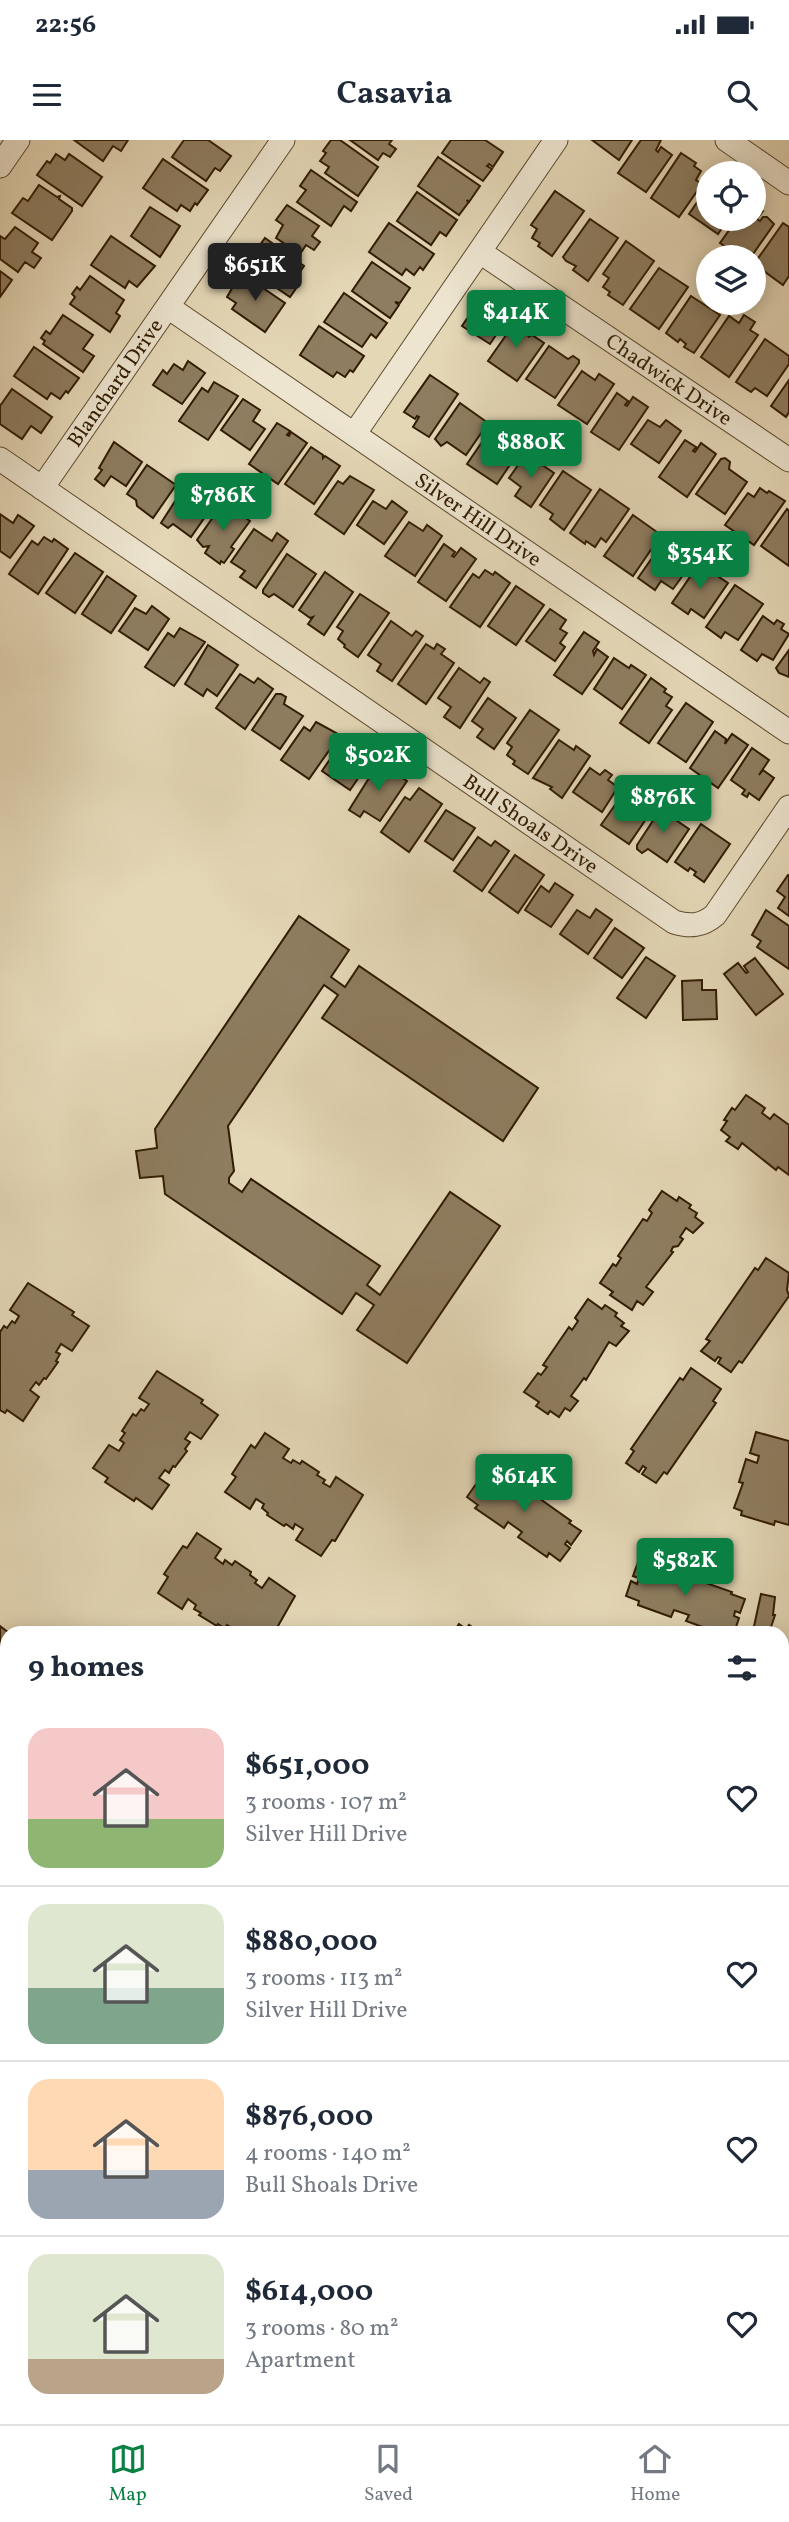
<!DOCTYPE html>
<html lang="en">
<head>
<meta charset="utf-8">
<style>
	:root { --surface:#fff; --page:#f6f6f7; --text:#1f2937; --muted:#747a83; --line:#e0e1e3; --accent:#0b8043 }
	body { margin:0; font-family:Vollkorn,serif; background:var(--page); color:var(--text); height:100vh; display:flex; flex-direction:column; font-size:26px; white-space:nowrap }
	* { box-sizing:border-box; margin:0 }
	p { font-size:23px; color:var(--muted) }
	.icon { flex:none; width:38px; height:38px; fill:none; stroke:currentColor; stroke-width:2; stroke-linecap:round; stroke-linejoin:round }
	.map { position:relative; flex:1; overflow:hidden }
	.side { position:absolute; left:0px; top:1486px; width:789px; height:800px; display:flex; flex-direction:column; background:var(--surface); border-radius:21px 21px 0 0; box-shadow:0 4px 18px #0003 }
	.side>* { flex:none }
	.tools { position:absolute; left:696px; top:21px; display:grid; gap:14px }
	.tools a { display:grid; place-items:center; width:70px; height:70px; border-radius:50%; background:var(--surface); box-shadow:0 4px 18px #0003; font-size:35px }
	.price { position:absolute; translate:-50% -60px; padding:0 16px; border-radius:7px; background:var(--accent); color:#fff; font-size:23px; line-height:46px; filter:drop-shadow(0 2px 4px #0008) }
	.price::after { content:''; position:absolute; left:50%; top:42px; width:21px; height:16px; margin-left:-10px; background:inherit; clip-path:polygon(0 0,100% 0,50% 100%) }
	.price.current { background:#222; color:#fff }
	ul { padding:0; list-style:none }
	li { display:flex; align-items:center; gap:21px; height:175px; padding:0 28px }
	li+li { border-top:2px solid var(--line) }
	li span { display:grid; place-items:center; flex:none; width:196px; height:140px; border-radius:21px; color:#555 }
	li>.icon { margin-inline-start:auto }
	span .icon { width:84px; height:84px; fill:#fffc; stroke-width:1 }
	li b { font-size:30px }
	h2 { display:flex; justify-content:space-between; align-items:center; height:84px; padding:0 28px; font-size:30px }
	.status { display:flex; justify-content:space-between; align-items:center; height:49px; padding:0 35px; background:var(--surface); direction:ltr }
	.status svg { height:19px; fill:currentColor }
	header { display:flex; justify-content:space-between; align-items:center; height:91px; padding:0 28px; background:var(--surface); font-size:32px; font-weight:700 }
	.menu { display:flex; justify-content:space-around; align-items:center; height:98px; border-top:2px solid var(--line); background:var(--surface); font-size:19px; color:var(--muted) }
	.menu a { display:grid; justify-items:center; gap:4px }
	.menu .current { color:var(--accent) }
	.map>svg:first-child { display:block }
	.green { fill:#c6b797; stroke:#7c6a4c; stroke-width:2 }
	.building { fill:#8e7d60; stroke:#311c02; stroke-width:2 }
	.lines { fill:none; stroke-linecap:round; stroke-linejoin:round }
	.minor-casing { stroke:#5e4b2f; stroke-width:25 }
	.minor { stroke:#ede5d0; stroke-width:23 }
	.labels { text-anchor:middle; stroke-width:7; stroke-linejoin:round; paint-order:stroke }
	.street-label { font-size:21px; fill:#311c02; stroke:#ede5d0 }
</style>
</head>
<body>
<div class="status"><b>22:56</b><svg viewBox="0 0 49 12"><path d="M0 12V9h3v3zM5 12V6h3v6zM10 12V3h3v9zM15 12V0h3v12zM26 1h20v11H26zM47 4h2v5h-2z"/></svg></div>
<header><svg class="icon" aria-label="menu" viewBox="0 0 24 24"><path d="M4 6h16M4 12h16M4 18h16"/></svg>Casavia<svg class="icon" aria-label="search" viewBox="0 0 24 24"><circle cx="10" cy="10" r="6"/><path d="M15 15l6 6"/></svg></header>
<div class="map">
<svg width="789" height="2284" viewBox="0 0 789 2284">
	<rect width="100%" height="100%" fill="#e4d7b6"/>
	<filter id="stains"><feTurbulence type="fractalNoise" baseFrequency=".00286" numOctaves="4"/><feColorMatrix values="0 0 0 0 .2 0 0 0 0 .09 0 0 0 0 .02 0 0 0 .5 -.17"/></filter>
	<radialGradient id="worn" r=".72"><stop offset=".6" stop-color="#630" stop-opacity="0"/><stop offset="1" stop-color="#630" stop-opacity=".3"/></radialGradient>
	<polygon class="green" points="219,2278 671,2278 679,2284 215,2284"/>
	<g class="building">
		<polygon points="74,0 128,0 121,11 113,6 103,21"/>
		<polygon points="184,0 208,0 231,16 220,31 215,28 206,41 172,17"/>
		<polygon points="331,0 340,0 378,27 358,56 325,33 329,27 320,21 326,13 323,11"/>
		<polygon points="350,0 392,0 389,4 396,9 390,17 383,13 378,20"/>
		<polygon points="451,0 485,0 503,12 493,27 489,24 487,26 492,29 483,41 442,13"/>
		<polygon points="592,0 632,0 619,20"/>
		<polygon points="641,0 661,0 656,10 658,12 661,7 672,15 646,52 618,33"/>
		<polygon points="681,13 696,23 694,26 701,31 696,40 702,44 679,77 651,58"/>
		<polygon points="56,14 65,20 69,14 102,37 82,66 37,35 47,21 50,23"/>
		<polygon points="438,17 480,46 469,62 467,60 468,63 459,75 418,46"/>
		<polygon points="163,19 208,50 197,65 195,63 190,71 181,65 177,71 143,48"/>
		<polygon points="311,30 357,62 351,71 344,66 331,86 297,62 306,50 300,46"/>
		<polygon points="39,45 57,57 60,56 59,59 72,68 72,71 52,100 12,73 23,58 28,61"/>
		<polygon points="709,45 709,79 728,79 718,94 689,74"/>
		<polygon points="555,51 584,71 552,116 538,106 540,103 532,98 537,89 531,85"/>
		<polygon points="417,52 457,80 446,96 440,92 431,105 397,81"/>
		<polygon points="754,64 763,71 757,79 760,81 763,77 767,77 774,84 751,117 741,117 720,103 737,79 754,79"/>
		<polygon points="287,65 319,86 312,96 320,102 314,110 306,105 300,114 276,98 283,85 276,80"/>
		<polygon points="150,67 180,86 160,117 131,96"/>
		<polygon points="590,79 618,98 588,141 573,130 576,126 566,121 563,117"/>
		<polygon points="389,83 434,114 423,130 420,127 414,135 406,129 402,135 369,112"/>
		<polygon points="783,83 789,87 789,136 783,145 754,124"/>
		<polygon points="15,87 38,103 32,112 41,118 34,128 25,122 18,132 0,119 0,96 5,99"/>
		<polygon points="111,96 155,126 137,147 129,141 125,148 91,125"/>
		<polygon points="265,98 304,126 292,143 297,147 290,157 245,126"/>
		<polygon points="626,101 654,121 623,165 608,155 610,152 603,147 609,138 603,134"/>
		<polygon points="372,122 410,148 400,163 395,162 399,165 390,178 352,151"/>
		<polygon points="659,128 688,147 659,189 630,169"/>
		<polygon points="0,131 12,140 0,157"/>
		<polygon points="241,133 285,163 265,192 232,169 236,163 227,157"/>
		<polygon points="90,136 124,160 116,173 120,176 110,192 70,164 75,157 72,154 77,147 80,150"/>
		<polygon points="344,153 387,183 376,198 371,194 362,207 324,182"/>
		<polygon points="691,156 720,175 694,213 684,207 686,204 680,199 678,202 666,193"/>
		<polygon points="495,162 511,173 490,204 462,186 477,164 488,172"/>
		<polygon points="63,175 93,195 83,209 94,216 83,232 43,204 45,201 41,198 46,191 50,194"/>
		<polygon points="744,175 755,182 750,190 758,195 729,237 701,217 729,176 739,183"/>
		<polygon points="518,178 534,189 528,197 532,195 544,203 517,241 488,221"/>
		<polygon points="319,186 364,216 353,232 350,230 345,237 337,232 333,237 300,215"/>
		<polygon points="765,199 789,216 789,224 767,256 755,248 751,252 736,242"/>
		<polygon points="549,206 568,219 573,216 579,220 579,223 555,258 526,239"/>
		<polygon points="34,207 79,238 68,253 66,251 60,259 51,253 47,259 14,236"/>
		<polygon points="188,221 205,233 182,264 153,245 163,230 167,234 174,224 183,230"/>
		<polygon points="582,231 595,240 599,234 614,244 587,284 558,265"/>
		<polygon points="430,235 458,254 429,297 413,287 419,277 417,276 415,279 404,272"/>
		<polygon points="789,240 789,272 786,277 771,266"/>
		<polygon points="214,242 238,256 208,300 179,281 202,248 208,252"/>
		<polygon points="12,249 52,277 41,293 31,286 22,299 0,284 0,266"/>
		<polygon points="617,253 628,261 625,265 627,266 633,257 648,267 619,310 591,292"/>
		<polygon points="243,259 260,270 253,281 265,289 250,310 221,290"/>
		<polygon points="460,263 488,283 466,315 447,302 441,306 435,299"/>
		<polygon points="648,280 660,287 666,280 681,291 659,323 631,304"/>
		<polygon points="277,283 290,291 287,295 289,296 291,292 307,303 278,344 249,324"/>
		<polygon points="493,286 522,307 497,344 467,324"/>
		<polygon points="685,300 696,307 693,311 695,312 701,303 716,314 687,357 659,337"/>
		<polygon points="114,302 142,322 126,346 111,336 104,346 95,339 102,330 99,328"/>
		<polygon points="311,307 323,315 323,318 325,316 340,326 314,364 285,344"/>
		<polygon points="526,314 554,333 531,367 515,356 521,347 509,338"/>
		<polygon points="725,318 730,322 729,329 747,342 725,374 696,354 721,319"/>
		<polygon points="147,325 176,345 153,378 137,366 136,360 127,354"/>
		<polygon points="563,331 591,350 564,390 550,379 553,374 540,365"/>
		<polygon points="350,336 374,350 344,394 315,374 338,341 343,344"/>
		<polygon points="190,338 199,344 194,351 214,364 191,397 173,384 168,388 161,383"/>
		<polygon points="760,348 767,353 769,351 785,361 754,405 725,385 748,353 754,357"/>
		<polygon points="600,349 629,369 606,402 601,398 595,407 586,401 585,404 570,393"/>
		<polygon points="373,361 386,369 392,361 407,372 384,404 357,385"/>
		<polygon points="223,363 250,381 231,407 234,409 224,423 221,421 220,424 205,413 209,406 203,407 197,400"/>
		<polygon points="787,369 789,371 789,426 761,406"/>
		<polygon points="0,374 13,383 18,375 34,386 10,418 0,411"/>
		<polygon points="633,375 661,395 633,436 604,416"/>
		<polygon points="409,382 423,391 427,385 442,396 415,436 385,416"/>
		<polygon points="254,389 272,401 277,393 288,401 256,448 240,437 245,431 231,422"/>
		<polygon points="44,397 52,402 54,399 68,409 38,454 9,434 32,401 38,405"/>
		<polygon points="444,404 455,412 452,416 454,417 461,408 476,419 446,461 418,442"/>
		<polygon points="667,405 674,409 671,415 689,427 673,449 661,441 655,450 638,438 659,408 663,410"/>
		<polygon points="75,413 103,432 75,473 46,453"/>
		<polygon points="287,414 316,434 293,467 274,454 269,457 263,453 263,450"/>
		<polygon points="706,421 714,427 710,431 728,443 704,478 691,469 688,474 672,463 699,424 702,426"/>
		<polygon points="485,430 493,435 495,432 510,443 480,487 450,467 473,434 479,438"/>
		<polygon points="325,432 353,452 324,495 308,484 313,477 310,478 299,470"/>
		<polygon points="107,436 136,456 111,493 82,474"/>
		<polygon points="735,445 763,464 738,500 725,492 721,498 706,487"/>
		<polygon points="516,446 544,465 516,505 488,486"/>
		<polygon points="360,454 389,473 358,517 344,507 345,505 338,499 343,491 337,487"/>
		<polygon points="152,466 169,479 148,510 119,491 135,468 146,474"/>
		<polygon points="550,469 566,480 560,489 567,493 560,503 565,507 555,521 526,501"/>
		<polygon points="763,476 774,484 777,480 784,484 781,489 789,494 773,520 762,514 757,521 741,510"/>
		<polygon points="391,481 412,496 416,491 423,496 392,541 377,531 381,524 368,515"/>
		<polygon points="180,488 205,502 174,546 145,527 168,493 174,497"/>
		<polygon points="584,492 599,502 593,511 594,515 597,509 608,517 582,554 554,535"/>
		<polygon points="426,504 434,509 437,504 445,509 441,514 454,523 426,564 398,544"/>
		<polygon points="208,505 238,525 217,556 207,549 203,556 185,544"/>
		<polygon points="789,510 789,537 779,533 776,528"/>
		<polygon points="614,518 629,528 631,525 646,535 622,569 594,549"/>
		<polygon points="459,528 480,543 484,538 490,542 460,588 444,577 451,567 438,558"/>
		<polygon points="240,534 254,543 258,538 273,549 245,589 216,568"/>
		<polygon points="651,538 666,549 664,552 672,557 666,566 672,570 649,603 620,583"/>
		<polygon points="276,554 281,554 286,557 284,564 303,576 280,609 252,590"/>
		<polygon points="488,558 516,578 494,609 477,597 483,589 472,581"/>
		<polygon points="686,563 713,582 686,622 658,603"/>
		<polygon points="530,570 559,590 528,634 513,624 515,621 507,615 512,607 507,603"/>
		<polygon points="316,582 340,595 309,639 281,620 304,587 310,591"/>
		<polygon points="715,591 726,599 725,604 732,594 748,605 718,648 690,628"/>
		<polygon points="559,600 574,610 576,606 590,616 562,658 550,649 552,647 533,638"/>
		<polygon points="339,606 353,615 358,607 373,617 350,650 322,631"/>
		<polygon points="752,608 769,620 759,635 763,630 774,638 759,660 749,653 747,657 742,654 745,650 731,640"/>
		<polygon points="379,622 407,641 380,681 364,671 360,677 349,670"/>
		<polygon points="590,628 600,635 605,630 612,635 608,640 618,647 602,672 573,652"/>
		<polygon points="636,642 643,646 639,651 657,663 629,704 601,685 629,645 632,647"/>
		<polygon points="419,648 442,664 409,712 381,692 405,657 410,660"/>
		<polygon points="664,664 671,669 667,674 689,689 667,722 648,709 642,713 637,709 637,705"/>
		<polygon points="446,670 475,688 453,720 425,701"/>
		<polygon points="701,684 730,704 704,742 694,735 696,732 690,728 688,731 675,722"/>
		<polygon points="478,697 491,706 495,701 509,711 482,751 454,731"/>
		<polygon points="515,715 544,735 518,773 489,752"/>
		<polygon points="788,735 789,735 789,776 778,768 785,757 777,751"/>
		<polygon points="555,743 573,755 551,787 525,770 541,746 549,752"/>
		<polygon points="596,769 612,780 588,814 560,794 577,770 590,778"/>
		<polygon points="766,770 789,786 789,829 757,807 761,801 752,795"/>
		<polygon points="299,776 349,810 331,837 345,847 359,826 538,948 503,1001 322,878 338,855 324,845 228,986 234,1031 229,1038 229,1043 242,1052 251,1039 380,1126 367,1145 380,1155 450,1052 500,1086 407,1223 357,1190 374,1165 356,1153 342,1174 165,1054 163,1036 140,1038 136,1011 157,1008 155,989"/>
		<polygon points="615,788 644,808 622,838 594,818"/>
		<polygon points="646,817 675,836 646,878 617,858"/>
		<polygon points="755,818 783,854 756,875 724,834 738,823 746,833 748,832 744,826"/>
		<polygon points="702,840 702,850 716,850 717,879 683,880 682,841"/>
		<polygon points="746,955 765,968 762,973 770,979 774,974 789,985 789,1035 778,1027 776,1030 742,1003 738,1009 726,1001 730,997 721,990 727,981 724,980 732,968 735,970"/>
		<polygon points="662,1051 677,1061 679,1057 691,1065 689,1068 697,1073 695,1077 703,1083 693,1093 686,1088 680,1097 683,1099 678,1106 673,1107 671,1111 673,1112 646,1147 653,1152 643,1165 637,1161 632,1170 610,1155 613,1152 600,1143 613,1124 616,1126 621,1118 618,1116 643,1079 647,1081 652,1073 649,1070"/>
		<polygon points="766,1118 789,1133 787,1150 789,1156 742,1223 739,1221 731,1232 718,1223 721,1218 718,1217 715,1221 701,1211 710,1201 706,1199 755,1128 758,1130"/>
		<polygon points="28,1143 74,1172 72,1175 89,1186 72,1211 61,1204 56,1212 60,1214 56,1221 58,1222 46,1239 44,1238 39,1245 36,1242 30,1250 39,1257 23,1281 7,1270 5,1273 0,1270 0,1192 4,1186 7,1188 12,1181 15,1183 19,1176 10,1170"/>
		<polygon points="588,1159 602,1169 605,1165 617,1173 615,1176 624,1183 621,1186 629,1191 616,1206 609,1202 586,1240 584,1238 571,1256 578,1261 570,1271 565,1268 559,1277 550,1271 548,1274 536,1266 539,1262 524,1252 538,1233 541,1235 547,1227 543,1225 569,1187 572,1190 578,1181 575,1178"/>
		<polygon points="691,1228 721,1249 713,1261 716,1263 667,1334 664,1332 656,1343 642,1334 646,1328 643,1326 639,1332 626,1323 634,1311 631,1309 680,1238 683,1240"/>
		<polygon points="157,1231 203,1260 201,1263 218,1275 201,1299 190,1292 185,1299 190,1302 185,1309 187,1311 175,1327 173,1326 169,1333 165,1330 159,1338 169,1345 152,1369 136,1358 134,1361 105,1342 108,1338 93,1328 109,1305 119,1311 124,1303 120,1300 125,1293 122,1291 133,1274 136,1276 141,1269 144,1271 149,1264 139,1258"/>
		<polygon points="756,1292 789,1301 789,1385 775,1381 774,1385 741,1375 742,1371 734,1368 743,1343 739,1342 746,1319 757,1323 759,1316 750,1313"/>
		<polygon points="265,1293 289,1309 283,1318 291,1323 293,1320 300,1324 302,1321 319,1332 317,1335 325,1340 323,1343 330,1347 336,1337 363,1355 335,1401 332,1400 321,1416 296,1400 303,1389 295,1384 293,1389 286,1384 284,1386 267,1375 268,1373 262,1368 264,1364 256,1359 250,1369 225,1352 236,1337 232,1334 251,1305 255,1308"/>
		<polygon points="487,1327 529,1351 571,1381 569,1383 581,1391 571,1405 567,1401 565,1404 570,1408 560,1421 549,1413 547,1417 518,1397 522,1392 508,1382 504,1388 475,1368 478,1365 467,1357 476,1344 481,1347 484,1343 479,1339"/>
		<polygon points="197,1393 221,1409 215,1418 223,1424 225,1420 232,1425 235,1421 251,1432 250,1435 257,1440 255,1443 262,1448 269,1438 295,1456 274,1493 233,1493 235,1490 227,1485 225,1489 218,1484 217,1486 199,1475 201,1473 194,1469 196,1465 188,1459 182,1469 158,1453 168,1437 164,1434 183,1406 187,1408"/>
		<polygon points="638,1422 651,1427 652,1424 732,1452 731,1454 745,1459 740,1473 735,1471 734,1476 739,1478 734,1493 721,1489 719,1493 686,1481 689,1475 674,1470 671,1477 638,1465 639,1461 626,1456 631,1441 637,1444 639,1438 633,1436"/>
		<polygon points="761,1454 775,1457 773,1475 775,1475 769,1493 753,1491"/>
		<polygon points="459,1484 466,1489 469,1485 480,1493 453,1493"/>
		<polygon points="0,1486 9,1493 7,1493 7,1561 0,1556"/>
		<polygon points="0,1653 7,1658 7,1713 2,1721"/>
		<polygon points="782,1705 788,1708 789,1705 789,1792 783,1800 786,1802 782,1810"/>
		<polygon points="782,1874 789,1877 789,1929 782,1925"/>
		<polygon points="7,2069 7,2084 0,2079"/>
		<polygon points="789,2120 789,2134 782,2129"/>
		<polygon points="782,2145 789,2150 789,2183 782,2178"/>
		<polygon points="782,2186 789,2190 789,2205 782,2215"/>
		<polygon points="0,2213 7,2218 7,2229 3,2234 7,2236 7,2272 2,2279 0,2278"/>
		<polygon points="782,2268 786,2277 777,2284 743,2284 740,2279 782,2278"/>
	</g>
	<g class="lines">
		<g class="minor-casing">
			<g id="minor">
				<polyline points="727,0 789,43"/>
				<polyline points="0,26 18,0"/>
				<path id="s1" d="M480 112 789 320"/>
				<path id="s2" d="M168 167 789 592"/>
				<polyline points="355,293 556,0"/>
				<path id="s3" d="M0 319 674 782C690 787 702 786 715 775L789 667"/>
				<path id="s4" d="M42 348 283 0"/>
			</g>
		</g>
		<use href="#minor" class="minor"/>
	</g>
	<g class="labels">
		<g class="street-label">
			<text dy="7" stroke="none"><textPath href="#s1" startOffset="228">Chadwick Drive</textPath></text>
			<text dy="7" stroke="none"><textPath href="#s4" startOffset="128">Blanchard Drive</textPath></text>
			<text dy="7" stroke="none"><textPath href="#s2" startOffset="376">Silver Hill Drive</textPath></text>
			<text dy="7" stroke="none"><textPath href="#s3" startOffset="644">Bull Shoals Drive</textPath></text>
		</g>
	</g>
	<rect width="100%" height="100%" filter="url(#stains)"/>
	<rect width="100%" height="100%" fill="url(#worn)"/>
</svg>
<div class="tools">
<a><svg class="icon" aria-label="locate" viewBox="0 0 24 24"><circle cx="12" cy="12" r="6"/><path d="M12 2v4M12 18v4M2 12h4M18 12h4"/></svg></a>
<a><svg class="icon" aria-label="layers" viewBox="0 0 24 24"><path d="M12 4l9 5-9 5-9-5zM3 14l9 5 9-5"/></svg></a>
</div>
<b class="price current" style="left:255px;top:163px">$651K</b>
<b class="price" style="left:516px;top:210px">$414K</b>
<b class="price" style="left:531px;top:340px">$880K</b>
<b class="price" style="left:223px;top:393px">$786K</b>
<b class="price" style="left:700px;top:451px">$354K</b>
<b class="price" style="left:378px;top:653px">$502K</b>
<b class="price" style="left:663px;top:695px">$876K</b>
<b class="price" style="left:524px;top:1374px">$614K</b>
<b class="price" style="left:685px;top:1458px">$582K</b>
<section class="side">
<h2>9 homes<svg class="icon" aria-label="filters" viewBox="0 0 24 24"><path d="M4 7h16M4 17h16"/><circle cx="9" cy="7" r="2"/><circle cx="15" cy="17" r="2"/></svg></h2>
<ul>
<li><span style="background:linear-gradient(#f6c9c9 65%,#8fb573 0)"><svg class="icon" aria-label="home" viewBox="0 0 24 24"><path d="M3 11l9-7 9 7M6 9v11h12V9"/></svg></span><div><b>$651,000</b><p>3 rooms · 107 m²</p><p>Silver Hill Drive</p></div><svg class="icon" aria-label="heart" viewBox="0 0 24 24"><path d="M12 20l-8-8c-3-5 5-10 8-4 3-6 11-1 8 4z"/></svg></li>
<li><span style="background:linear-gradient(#dfe7d0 60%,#7fa58c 0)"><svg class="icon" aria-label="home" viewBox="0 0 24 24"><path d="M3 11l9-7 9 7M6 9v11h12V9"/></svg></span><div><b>$880,000</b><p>3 rooms · 113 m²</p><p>Silver Hill Drive</p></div><svg class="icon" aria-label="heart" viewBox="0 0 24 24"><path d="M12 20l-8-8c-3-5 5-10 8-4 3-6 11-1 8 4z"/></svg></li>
<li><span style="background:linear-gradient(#ffd9b3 65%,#9aa5b1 0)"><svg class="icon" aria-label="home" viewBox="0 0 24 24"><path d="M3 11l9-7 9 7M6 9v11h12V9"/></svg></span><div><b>$876,000</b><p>4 rooms · 140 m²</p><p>Bull Shoals Drive</p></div><svg class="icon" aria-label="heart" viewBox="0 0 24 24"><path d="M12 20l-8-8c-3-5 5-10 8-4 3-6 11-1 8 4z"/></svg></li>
<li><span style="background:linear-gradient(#dfe7d0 75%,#b9a48a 0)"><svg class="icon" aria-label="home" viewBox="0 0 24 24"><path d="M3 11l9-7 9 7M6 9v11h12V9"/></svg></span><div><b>$614,000</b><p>3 rooms · 80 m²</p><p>Apartment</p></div><svg class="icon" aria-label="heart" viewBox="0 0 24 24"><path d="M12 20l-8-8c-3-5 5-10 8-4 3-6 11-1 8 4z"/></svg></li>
</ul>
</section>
</div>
<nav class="menu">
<a class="current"><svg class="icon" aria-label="map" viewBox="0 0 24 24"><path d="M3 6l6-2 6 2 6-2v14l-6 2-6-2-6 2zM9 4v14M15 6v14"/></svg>Map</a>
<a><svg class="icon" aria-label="saved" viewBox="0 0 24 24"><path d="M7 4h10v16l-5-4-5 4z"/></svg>Saved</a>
<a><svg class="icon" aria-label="home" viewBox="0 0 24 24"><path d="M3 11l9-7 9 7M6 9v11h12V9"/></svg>Home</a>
</nav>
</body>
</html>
